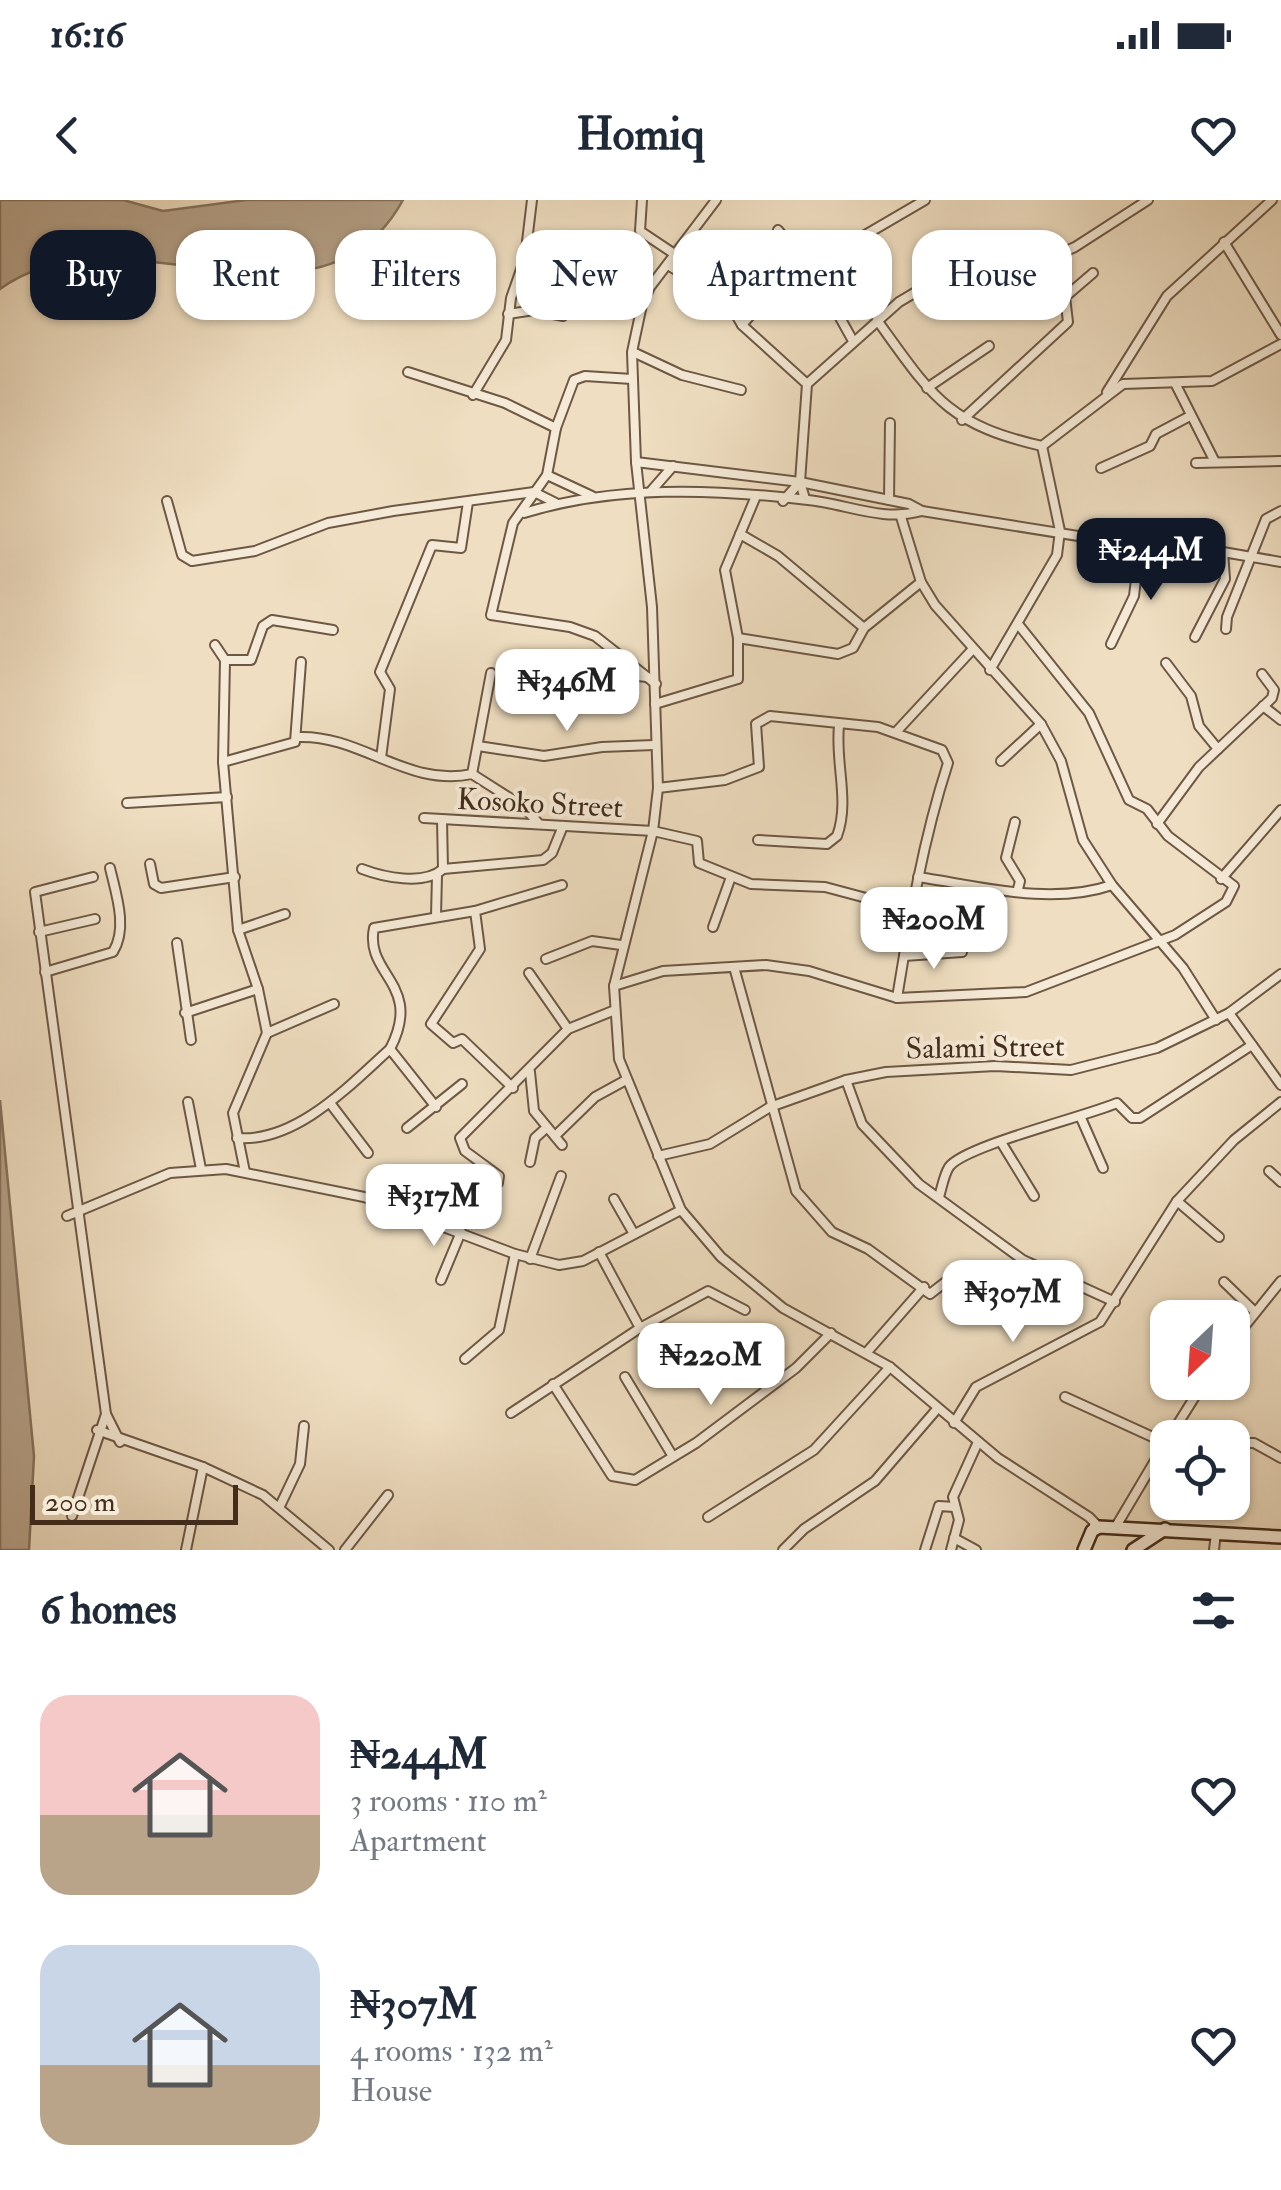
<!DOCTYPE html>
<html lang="en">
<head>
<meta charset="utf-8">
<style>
	:root { --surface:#fff; --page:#f6f6f7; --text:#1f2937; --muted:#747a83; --accent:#111827 }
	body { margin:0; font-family:"IM FELL Double Pica",serif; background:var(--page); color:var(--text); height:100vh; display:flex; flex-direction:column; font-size:38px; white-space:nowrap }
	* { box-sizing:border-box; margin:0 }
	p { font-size:32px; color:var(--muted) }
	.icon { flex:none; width:55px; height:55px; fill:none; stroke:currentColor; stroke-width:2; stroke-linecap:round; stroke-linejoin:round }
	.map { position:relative; height:1350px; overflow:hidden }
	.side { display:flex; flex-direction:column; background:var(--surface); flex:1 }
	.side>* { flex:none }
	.hud { position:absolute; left:30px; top:30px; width:1222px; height:90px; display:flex; gap:20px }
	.needle { width:65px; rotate:205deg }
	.controls { position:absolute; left:1150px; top:1100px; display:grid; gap:20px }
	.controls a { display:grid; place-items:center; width:100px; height:100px; border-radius:20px; background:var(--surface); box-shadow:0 2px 8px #0004; font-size:50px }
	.scale { position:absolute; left:30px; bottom:25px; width:208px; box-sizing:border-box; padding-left:10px; border:5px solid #432c1a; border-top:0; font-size:28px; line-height:35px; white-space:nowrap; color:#432c1a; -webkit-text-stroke:8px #f5ead7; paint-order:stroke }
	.price { position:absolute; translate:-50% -85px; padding:0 22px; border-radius:20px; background:#fff; color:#222; font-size:32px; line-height:65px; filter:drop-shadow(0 2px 5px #0008) }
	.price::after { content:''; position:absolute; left:50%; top:60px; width:30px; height:22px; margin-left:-15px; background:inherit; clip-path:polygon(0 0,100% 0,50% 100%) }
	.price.active { background:var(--accent); color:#fff }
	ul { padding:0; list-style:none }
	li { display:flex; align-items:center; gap:30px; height:250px; padding:0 40px }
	li span { display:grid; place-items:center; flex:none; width:280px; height:200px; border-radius:30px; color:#555 }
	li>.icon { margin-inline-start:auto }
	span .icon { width:120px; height:120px; fill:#fffc; stroke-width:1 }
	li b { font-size:42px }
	h2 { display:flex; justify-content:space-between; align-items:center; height:120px; padding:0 40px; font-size:42px }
	.chip { padding:0 35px; border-radius:30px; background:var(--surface); box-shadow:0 2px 8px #0004; font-size:35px; line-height:90px }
	.chip.active { background:var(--accent); color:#fff }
	.status { display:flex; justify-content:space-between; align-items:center; height:70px; padding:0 50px; background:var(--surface); direction:ltr }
	.status svg { height:28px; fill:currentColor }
	header { display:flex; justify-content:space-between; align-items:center; height:130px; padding:0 40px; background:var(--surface); font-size:45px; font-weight:800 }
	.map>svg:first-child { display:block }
	.water { fill:#b5a188; stroke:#87725c; stroke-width:2.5 }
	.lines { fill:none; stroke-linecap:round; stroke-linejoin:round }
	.street-casing { stroke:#6e5844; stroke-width:12 }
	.secondary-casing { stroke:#432c1a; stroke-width:16 }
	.street { stroke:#f5ead7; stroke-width:8 }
	.secondary { stroke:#f5ead7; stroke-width:11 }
	.labels { text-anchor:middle; stroke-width:8; stroke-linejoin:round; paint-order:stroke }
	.street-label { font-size:30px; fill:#432c1a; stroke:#f5ead7 }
</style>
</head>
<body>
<div class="status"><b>16:16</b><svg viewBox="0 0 49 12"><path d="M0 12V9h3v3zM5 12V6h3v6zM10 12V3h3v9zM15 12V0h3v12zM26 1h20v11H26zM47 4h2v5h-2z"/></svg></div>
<header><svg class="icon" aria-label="back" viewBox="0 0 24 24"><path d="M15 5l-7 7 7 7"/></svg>Homiq<svg class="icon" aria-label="heart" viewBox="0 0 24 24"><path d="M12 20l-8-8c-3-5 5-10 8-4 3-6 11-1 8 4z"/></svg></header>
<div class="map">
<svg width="1281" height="1350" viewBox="0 0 1281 1350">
	<rect width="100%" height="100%" fill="#efdec1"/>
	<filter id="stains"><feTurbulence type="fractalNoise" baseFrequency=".002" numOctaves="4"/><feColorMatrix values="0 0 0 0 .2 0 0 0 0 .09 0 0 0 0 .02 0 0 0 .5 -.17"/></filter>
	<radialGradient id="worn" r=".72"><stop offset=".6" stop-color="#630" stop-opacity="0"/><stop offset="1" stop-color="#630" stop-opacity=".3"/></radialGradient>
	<g class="water">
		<path d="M0 0H123L163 11 246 0H403C318 155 122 0 0 89Z"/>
		<polygon points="0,900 34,1256 29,1350 0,1350"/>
	</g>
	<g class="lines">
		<g class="street-casing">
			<g id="street">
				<polyline points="642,0 640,31 676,55"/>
				<polyline points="716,0 650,87 642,105 632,152 636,262 652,407 658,588 653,631 614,786 619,859 681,1010 721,1057 783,1108 890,1167 998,1258 1089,1317 1095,1323 1092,1331"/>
				<polyline points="778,30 818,78 853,141"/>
				<polyline points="1224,42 1281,135"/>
				<polyline points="668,65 729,103 742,125 807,184 800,282"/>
				<polyline points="818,78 848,45 925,0"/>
				<polyline points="508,114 534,110 563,116"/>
				<path d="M877 120C932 196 946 224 1042 246L1123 184 1212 181 1281 144"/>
				<polyline points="742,125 799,59"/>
				<polyline points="633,152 682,175 741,190"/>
				<polyline points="408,172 505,203 556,228"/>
				<polyline points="632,179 585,176 574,180 556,228 547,275 513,323 491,415 570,427 595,436 656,484"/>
				<polyline points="1175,183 1214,260"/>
				<polyline points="807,184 899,102 985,51 997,49 1035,65 1075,47 1148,0"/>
				<polyline points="927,188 989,146"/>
				<polyline points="1107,192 1167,96 1272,0"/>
				<polyline points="473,195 506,140 511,98 525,58 532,0"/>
				<polyline points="962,220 1068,122 1065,97 1093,73"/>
				<polyline points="636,262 800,282 909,304 922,311 1153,348 1223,352 1281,362"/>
				<polyline points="1196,263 1281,261"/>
				<polyline points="1101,268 1150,246 1156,234 1190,216"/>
				<polyline points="547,275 592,296"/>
				<polyline points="652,290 673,266"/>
				<polyline points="889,300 890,223"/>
				<polyline points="167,301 182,355 192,361 255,351 328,323 393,311 534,292 556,303"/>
				<polyline points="783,301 800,282 805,299"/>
				<path d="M524 313C615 285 714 289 808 300 847 304 882 322 922 311"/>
				<polyline points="901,317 921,382 935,405 1041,524 1061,561 1083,640 1112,685 1183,768 1216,820"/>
				<polyline points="740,334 778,356 864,428"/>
				<polyline points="1226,429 1227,417 1266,319 1281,311"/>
				<polyline points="1195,437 1225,379 1223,352"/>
				<polyline points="738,438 838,454 853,448 864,428 921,382"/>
				<polyline points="1111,444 1134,396 1140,346"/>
				<polyline points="215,445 225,460 223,562 238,730 258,789 267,833 233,913 245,972"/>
				<polyline points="225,460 251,460 263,426 272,420 333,430"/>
				<polyline points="1166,463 1191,496 1199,526 1218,549"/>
				<polyline points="555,467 647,477"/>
				<polyline points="990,470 1057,355 1060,331 1042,246"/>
				<polyline points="655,504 738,479 738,438 725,370 756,296"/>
				<polyline points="1263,506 1281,520"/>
				<polyline points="896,532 972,450"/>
				<path d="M297 537C361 534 407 588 472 574L524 607 539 624"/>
				<polyline points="478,546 544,556 602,547 654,545"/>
				<polyline points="381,558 390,489 380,472 432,345 461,348 468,302"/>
				<polyline points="1001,561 1041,524"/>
				<polyline points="223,562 295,542 301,462"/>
				<polyline points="472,574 491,473"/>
				<path d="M658 588 725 580 759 567 756 524 770 516 878 527 942 550 948 563C923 640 910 718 897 798"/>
				<polyline points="127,603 227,597"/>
				<polyline points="424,618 653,631 697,641 699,663 751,684 825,687 915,711"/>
				<polyline points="442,620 443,669"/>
				<polyline points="1015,622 1006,658 1020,681 1018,689"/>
				<polyline points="1157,624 1199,567 1272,498 1274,490 1262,474"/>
				<path d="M758 640 827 644 837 636C850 601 835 563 839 526"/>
				<polyline points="150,664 154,684 161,688 235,677"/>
				<path d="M362 669C383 677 424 686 443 669L543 660 552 653 563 626"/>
				<polyline points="93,677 35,692 106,1214 120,1242"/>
				<path d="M918 677C980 686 1051 706 1112 685"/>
				<polyline points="1221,679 1281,610"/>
				<polyline points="436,716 437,675"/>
				<polyline points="713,727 731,677"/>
				<polyline points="238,730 285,714"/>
				<polyline points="39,732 95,719"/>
				<polyline points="177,743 191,840"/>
				<polyline points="904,756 962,752"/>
				<polyline points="546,759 592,741 621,745"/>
				<polyline points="734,767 796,991 832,1032 868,1049 930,1094 961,1070"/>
				<path d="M45 772 113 752C128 728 116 694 110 668"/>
				<polyline points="529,773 568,829"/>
				<polyline points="614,786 663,771 766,765 809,771 897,798 1026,792 1175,735 1226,702 1234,686 1168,636 1147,609 1129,600 1089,513 1018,424"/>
				<polyline points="185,813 258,789"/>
				<polyline points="1229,813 1281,885"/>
				<polyline points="267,833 334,804"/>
				<path d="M390 849C424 784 364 775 374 728L475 711"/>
				<polyline points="530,872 534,911 562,945"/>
				<polyline points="846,880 862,924 919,984 1023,1060 1115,1102"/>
				<polyline points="513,888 462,839 453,843 431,824 480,749 475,711 562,685"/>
				<polyline points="188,902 201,969"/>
				<polyline points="330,903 368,953"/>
				<polyline points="1081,918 1103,968"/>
				<polyline points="407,928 462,884"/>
				<polyline points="555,936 595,897 626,880"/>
				<path d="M237 938C296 943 350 885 390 849L436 907"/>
				<polyline points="1001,942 1034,996"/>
				<polyline points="658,956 710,944 770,907 846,880 886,872 995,866 1071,870 1157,848 1229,813 1281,774"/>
				<polyline points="530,962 535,938 545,929"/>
				<polyline points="1269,971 1281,982"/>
				<path d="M939 997C942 987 944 975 949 967 964 946 1084 917 1117 903L1132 918H1140L1252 845"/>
				<polyline points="614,999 634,1034"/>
				<polyline points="1177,1001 1219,1037"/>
				<polyline points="67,1016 170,973 226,969 364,997 515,1054 559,1065 583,1061 681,1010"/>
				<polyline points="455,1030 470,1006 498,983 499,976 465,951 460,938 568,829 615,810"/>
				<polyline points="530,1059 561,976"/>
				<polyline points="441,1080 461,1032"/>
				<polyline points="1224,1082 1255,1112"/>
				<polyline points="640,1128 708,1091 745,1110"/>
				<polyline points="702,1129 732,1147 767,1189"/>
				<polyline points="1159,1137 1168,1146"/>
				<polyline points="1232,1142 1281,1081"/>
				<polyline points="867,1152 924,1087"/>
				<polyline points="465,1159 499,1130 515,1054"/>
				<polyline points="625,1177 672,1255"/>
				<polyline points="553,1184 612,1276 635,1280 696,1243 796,1168 831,1133"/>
				<polyline points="1065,1197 1168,1244"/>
				<polyline points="511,1213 640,1128 599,1052"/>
				<polyline points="954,1223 976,1187 1100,1122 1177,1001 1234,940 1281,902"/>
				<polyline points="97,1230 203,1267 263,1295 329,1350"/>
				<polyline points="1169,1238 1204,1182"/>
				<polyline points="1232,1262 1242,1243 1254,1243 1281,1258"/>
				<polyline points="280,1306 300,1264 304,1226"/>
				<polyline points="72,1316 106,1214"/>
				<polyline points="708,1317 814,1250 890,1167"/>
				<polyline points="1115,1328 1166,1242"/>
				<polyline points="954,1338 976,1350"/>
				<polyline points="186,1350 203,1267"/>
				<polyline points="345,1350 388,1295"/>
				<polyline points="783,1350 804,1329 875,1281 937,1209"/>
				<polyline points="925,1350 939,1306 954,1307"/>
				<polyline points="951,1350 959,1320 953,1297 978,1242"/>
				<polyline points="1214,1350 1216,1333"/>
			</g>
		</g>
		<g class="secondary-casing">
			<g id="secondary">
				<polyline points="1084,1350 1092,1331 1099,1327 1281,1337"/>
				<polyline points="1133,1350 1165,1329"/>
			</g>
		</g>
		<use href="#street" class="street"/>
		<use href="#secondary" class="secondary"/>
	</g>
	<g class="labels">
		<g class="street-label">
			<text transform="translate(540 603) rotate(3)" y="10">Kosoko Street</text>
			<text transform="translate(985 847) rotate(-1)" y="10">Salami Street</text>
		</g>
	</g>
	<rect width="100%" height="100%" filter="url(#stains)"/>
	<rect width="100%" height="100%" fill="url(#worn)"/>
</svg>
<div class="controls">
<a><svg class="needle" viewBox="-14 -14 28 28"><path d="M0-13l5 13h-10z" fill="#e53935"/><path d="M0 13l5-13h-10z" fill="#747a83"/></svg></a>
<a><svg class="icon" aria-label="locate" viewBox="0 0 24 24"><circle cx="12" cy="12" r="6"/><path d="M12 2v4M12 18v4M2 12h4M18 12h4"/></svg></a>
</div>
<div class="scale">200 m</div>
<b class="price active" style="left:1151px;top:403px">₦244M</b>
<b class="price" style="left:567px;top:534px">₦346M</b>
<b class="price" style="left:934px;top:772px">₦200M</b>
<b class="price" style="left:434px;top:1049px">₦317M</b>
<b class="price" style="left:1013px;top:1145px">₦307M</b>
<b class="price" style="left:711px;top:1208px">₦220M</b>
<div class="hud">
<a class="chip active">Buy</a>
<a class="chip">Rent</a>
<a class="chip">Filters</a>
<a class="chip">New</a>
<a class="chip">Apartment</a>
<a class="chip">House</a>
</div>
</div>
<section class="side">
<h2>6 homes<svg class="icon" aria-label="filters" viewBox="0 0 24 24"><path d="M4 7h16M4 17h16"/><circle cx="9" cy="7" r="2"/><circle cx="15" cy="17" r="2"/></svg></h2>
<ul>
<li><span style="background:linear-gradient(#f6c9c9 60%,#b9a48a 0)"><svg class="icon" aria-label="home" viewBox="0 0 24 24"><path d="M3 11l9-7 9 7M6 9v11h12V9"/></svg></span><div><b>₦244M</b><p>3 rooms · 110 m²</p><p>Apartment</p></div><svg class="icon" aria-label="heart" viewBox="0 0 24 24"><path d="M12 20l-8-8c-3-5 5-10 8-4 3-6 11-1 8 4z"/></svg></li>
<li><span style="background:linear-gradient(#c9d6e8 60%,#b9a48a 0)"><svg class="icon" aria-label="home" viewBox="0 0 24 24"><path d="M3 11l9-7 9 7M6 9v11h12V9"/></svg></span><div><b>₦307M</b><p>4 rooms · 132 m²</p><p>House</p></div><svg class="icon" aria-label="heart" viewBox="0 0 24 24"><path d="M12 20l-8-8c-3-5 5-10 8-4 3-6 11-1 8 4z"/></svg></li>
</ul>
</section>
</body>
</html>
